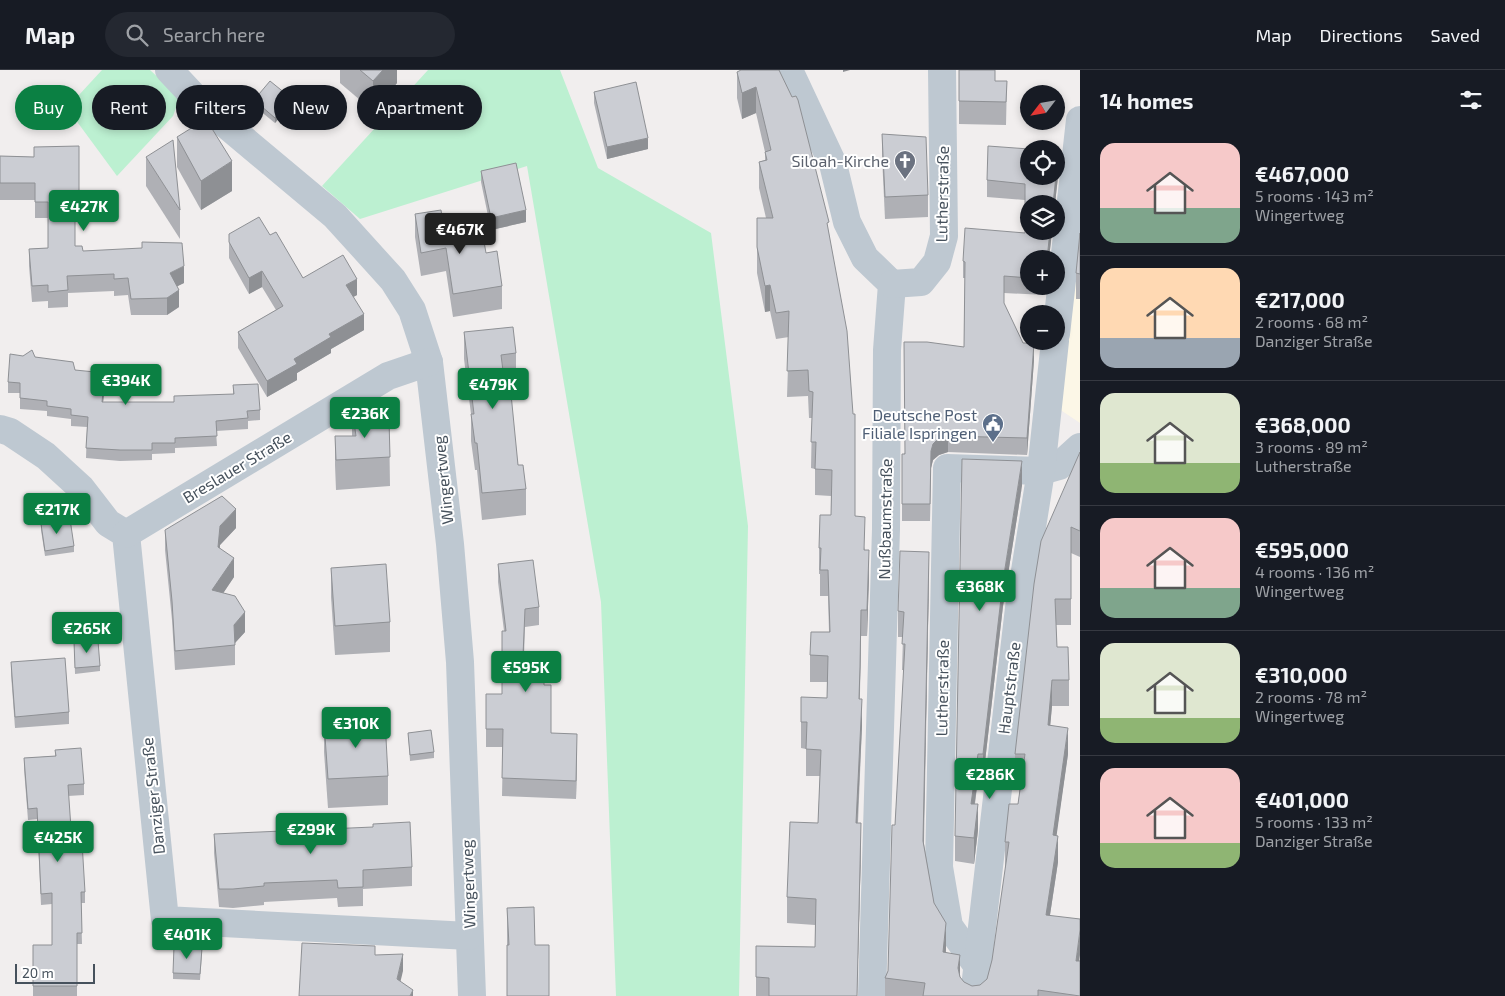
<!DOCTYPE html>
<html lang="en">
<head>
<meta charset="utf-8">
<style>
	:root { --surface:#171b24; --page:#242831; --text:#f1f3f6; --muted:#9ea1a6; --line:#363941; --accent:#0b8043 }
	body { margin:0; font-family:"Exo 2",sans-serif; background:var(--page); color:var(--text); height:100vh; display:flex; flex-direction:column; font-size:19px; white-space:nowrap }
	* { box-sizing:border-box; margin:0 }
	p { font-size:16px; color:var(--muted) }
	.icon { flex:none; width:28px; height:28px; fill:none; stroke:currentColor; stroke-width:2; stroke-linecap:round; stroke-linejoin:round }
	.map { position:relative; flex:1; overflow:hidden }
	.side { display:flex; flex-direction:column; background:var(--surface); width:425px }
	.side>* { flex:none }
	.guide { position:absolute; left:15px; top:15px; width:475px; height:45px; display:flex; gap:10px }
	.needle { width:32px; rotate:239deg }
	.controls { position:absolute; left:1020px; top:15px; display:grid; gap:10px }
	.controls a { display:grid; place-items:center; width:45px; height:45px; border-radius:50%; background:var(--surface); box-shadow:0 2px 8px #0003; font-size:25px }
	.scale { position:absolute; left:15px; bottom:12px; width:80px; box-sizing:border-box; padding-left:5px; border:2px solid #46515c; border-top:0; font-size:14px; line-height:18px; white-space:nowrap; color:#46515c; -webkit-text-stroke:4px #fff; paint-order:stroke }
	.price { position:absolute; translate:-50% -42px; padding:0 11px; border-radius:5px; background:var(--accent); color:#fff; font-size:16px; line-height:32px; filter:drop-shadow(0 1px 2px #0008) }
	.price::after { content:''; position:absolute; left:50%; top:30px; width:15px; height:11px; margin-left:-8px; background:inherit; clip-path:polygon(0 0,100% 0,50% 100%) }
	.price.selected { background:#222; color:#fff }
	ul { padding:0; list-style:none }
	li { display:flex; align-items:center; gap:15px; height:125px; padding:0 20px }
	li+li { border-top:1px solid var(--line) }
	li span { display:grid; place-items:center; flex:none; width:140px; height:100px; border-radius:15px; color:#555 }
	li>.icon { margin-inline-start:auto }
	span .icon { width:60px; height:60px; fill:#fffc; stroke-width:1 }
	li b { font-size:21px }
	h2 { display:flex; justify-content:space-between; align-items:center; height:60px; padding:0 20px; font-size:21px }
	.chip { padding:0 18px; border-radius:22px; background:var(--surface); box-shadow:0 2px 8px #0003; font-size:18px; line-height:45px }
	.chip.selected { background:var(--accent); color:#fff }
	header { display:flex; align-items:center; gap:30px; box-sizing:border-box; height:70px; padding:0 25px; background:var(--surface); border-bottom:1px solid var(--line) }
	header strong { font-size:24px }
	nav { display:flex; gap:28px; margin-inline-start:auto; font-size:18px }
	.search { width:350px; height:45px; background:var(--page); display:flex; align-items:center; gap:12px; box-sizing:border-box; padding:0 18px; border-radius:28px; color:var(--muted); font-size:19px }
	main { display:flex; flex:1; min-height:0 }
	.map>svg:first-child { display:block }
	.commercial { fill:#fcf7e7 }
	.green { fill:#bcf0d1 }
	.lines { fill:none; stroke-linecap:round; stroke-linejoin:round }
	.minor { stroke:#bec8d1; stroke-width:28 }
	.wall { fill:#afb0b5 }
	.shaded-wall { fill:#8e9094 }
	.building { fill:#cbcdd3; stroke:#8e9094 }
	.labels { text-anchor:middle; stroke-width:4; stroke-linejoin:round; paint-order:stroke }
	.worship-label { font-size:16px; fill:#5b616d; stroke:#fff; text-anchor:end }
	.street-label { font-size:16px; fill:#46515c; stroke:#fff }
	.service-label { font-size:16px; fill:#4e5e75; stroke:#fff; text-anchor:end }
</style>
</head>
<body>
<header>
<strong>Map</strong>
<div class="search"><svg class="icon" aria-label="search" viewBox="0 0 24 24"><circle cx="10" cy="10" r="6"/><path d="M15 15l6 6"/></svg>Search here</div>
<nav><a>Map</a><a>Directions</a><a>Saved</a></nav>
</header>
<main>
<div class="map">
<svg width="1080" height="926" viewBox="0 0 1080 926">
	<rect width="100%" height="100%" fill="#f1eeee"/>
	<polygon class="commercial" points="1080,117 1080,353 1056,337"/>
	<g class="green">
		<polygon points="102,0 150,0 176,24 178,32 173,46 117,106 67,38"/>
		<polygon points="428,0 560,0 598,98 711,163 748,456 739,926 616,926 601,532 527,96 360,149 322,116"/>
	</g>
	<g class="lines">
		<g class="minor">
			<polyline points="169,0 200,33 335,146 393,210 412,240 429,292 450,474 460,592 472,926"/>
			<polyline points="789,0 833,94 847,152 865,188 892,214 887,280 886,459 872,926"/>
			<polyline points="892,214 921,212 937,192 944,166 942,0"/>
			<polyline points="1056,264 1080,50"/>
			<polyline points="0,359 10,362 46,386 81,418 108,453 126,464 165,850 469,866"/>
			<polyline points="126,464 388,306 429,292"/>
			<polyline points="976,894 949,856 939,797 947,398 1041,401 1059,396 1080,377"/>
			<polyline points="974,926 1019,538 1041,401 1055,271"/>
		</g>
	</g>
	<g class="wall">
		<polygon points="340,0 397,0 397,13 373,41 340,13"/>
		<polygon points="779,0 829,163 855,446 865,480 869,506 867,566 861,566 860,623 859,629 862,656 858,753 861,779 857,926 756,926 756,876 815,877 815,855 787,853 787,827 818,753 820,706 806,706 806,679 801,678 801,652 827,628 827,612 810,612 810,585 829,562 828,526 820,526 820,504 819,504 819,478 831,445 831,426 815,425 815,399 811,398 812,348 809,348 808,326 787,327 789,267 776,269 770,241 765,242 757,203 757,148 766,148 759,118 759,92 765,90 765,82 756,43 742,49 737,28 737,2"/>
		<polygon points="959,0 995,11 1007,11 1006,55 959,54"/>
		<polygon points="594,22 648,79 607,89 594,33"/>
		<polygon points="254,30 291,34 275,53 254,36"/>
		<polygon points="882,64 928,125 928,147 885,149 882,86"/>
		<polygon points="177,67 232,121 201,140 177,97"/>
		<polygon points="79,76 79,148 75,148 75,176 83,181 184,213 177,216 179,237 167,245 131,245 128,225 114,226 114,221 68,223 68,237 48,238 48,231 32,232 29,196 29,179 48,178 48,148 35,148 35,130 0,130 0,86 34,87"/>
		<polygon points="146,87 180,140 180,169 146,116"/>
		<polygon points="1059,97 1055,134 1029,134 1052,161 1049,189 1029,189 1029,216 1046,216 1045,225 1004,223 1004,234 1023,273 1034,290 1027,385 948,382 939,385 933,390 931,398 930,451 902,451 902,384 904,384 964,277 965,208 963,208 963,191 1025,163 1025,130 987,127 987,110"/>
		<polygon points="481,101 526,152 491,160 481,112"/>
		<polygon points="415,144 446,172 486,183 502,216 502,239 453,247 446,201 421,206 415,167"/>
		<polygon points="1080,163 1080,229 1076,229 1076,203"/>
		<polygon points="229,164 270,165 303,208 357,225 353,227 364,260 331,279 331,283 297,303 297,310 267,327 238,278 238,262 276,240 262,217 249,224 229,188"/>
		<polygon points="464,262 516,283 516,310 505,311 518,395 526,419 526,445 482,450 477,400 475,400 471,371 471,344 464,289"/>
		<polygon points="35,287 75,300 105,314 103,332 174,332 233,324 233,315 260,340 260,350 248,351 248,359 216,361 217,376 175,378 175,383 152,384 152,390 120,391 86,388 87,357 71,356 71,349 47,346 47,341 20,339 20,323 8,323 8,312"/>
		<polygon points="352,338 389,350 390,416 336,420 335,395 335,366 352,366"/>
		<polygon points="1080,382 1080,487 1071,483 1071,555 1056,555 1057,577 1069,610 1069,636 1052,636 1050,655 1068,684 1056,766 1058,792 1050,845 1080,891 1080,926 885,926 885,908 888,901 895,755 904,600 902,600 903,567 898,567 898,541 929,508 924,774 934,833 946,879 946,882 960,907 964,912 972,916 980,915 987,909 992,890 1006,798 1005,798 1005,772 1018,734 1021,710 1015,710 1015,684"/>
		<polygon points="1022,416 1003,536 983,709 978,709 975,734 978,760 974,794 955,791 955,766"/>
		<polygon points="41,454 74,476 74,482 45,486 41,460"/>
		<polygon points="236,458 220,475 220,478 234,507 223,523 245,562 235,573 235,595 175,600 172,550 165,480 165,460"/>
		<polygon points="498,494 539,537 539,555 525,557 524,586 544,615 551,663 577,683 576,729 502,726 503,677 486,677 486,624 502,624 504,561 498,512"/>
		<polygon points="331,498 390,552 390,582 335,585 331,527"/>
		<polygon points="74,572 100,596 100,601 75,604"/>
		<polygon points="11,592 69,642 69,654 15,658 11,604"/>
		<polygon points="324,652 388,706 388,735 328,738 324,682"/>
		<polygon points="408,663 434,682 434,688 410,691"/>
		<polygon points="55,680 84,714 84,725 68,726 72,773 85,822 85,833 81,833 82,874 77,874 77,926 33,926 33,875 52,875 52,834 41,835 37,749 28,750 24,699 24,688 55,686"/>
		<polygon points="214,764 412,797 412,816 363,819 363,836 338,837 337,828 264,832 264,835 233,838 219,837 214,783"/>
		<polygon points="534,837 507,926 507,838"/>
		<polygon points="202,884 200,910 173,909 173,903"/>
	</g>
	<g class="shaded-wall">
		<polygon points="383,0 397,0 397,13 373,41 373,11"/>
		<polygon points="843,0 850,0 843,2"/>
		<polygon points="756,17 756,43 742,49 742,23"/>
		<polygon points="291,28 291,34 275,53 275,48"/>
		<polygon points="648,68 648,79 607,89 607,77"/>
		<polygon points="1059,81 1059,97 1055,134 1053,134"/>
		<polygon points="232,91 232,121 201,140 201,111"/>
		<polygon points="526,140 526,152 491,160 491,148"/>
		<polygon points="1050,161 1052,161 1049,189 1047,189"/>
		<polygon points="184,196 184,213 170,220 170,203"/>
		<polygon points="262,201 262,217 249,224 249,208"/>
		<polygon points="357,209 357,225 346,231 346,215"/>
		<polygon points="770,215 770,241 765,242 765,216"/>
		<polygon points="179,220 179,237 167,245 167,228"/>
		<polygon points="364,244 364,260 331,279 331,283 297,303 297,310 267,327 267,311 294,289 329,264"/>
		<polygon points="1034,273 1034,290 1027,385 1027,368"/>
		<polygon points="105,303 105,314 102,343 102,332"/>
		<polygon points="948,366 948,382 939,385 933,390 931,398 930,451 931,381 933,374 939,368"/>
		<polygon points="1022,391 1022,416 1003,536 983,709 983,684 1003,511"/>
		<polygon points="236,439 236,458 220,475 218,497 218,477 220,456"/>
		<polygon points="869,480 869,506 867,566 867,540"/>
		<polygon points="929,482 929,508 923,797 923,771"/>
		<polygon points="234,488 234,507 212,540 212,520"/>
		<polygon points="861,540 861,566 859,655 859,629"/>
		<polygon points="245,542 245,562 234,574 234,555"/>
		<polygon points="1052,610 1052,636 1048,681 1048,655"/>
		<polygon points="862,629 862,656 856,779 856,753"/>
		<polygon points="1068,658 1068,684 1053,791 1053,765"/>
		<polygon points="577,664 577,683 576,729 576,711"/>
		<polygon points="978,684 978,709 971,760 971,734"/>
		<polygon points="978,734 978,760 974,794 974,768"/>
		<polygon points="861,753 861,779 857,926"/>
		<polygon points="1058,766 1058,792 1046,871 1046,845"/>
		<polygon points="946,853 946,879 943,908 943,882"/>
		<polygon points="1080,860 1080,885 1076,917 1076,891"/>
		<polygon points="403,884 403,901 397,926 397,909"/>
		<polygon points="960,885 960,911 958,898"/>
		<polygon points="413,920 413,926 410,926"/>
	</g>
	<g class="building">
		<polygon points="360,0 383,0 373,11"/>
		<polygon points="741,0 779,0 792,27 796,26 798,30 829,152 827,153 847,261 853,344 855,344 855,446 865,447 864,480 869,480 867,540 861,540 860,597 859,629 862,629 856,753 861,753 857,926 769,926 769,908 756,907 756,876 815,877 816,829 787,827 790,752 818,753 821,680 806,679 807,652 801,652 801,627 827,628 828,586 810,585 811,562 830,562 828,500 820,500 821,478 819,478 820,445 831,445 832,400 815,399 816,372 811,372 813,322 809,321 808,300 787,301 789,241 776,243 770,215 765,216 757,177 757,148 773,148 759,92 767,90 765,82 771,80 756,17 742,23 737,2"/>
		<polygon points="959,0 995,0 995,11 1007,11 1006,32 959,31"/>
		<polygon points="270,11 291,28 275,48 254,30"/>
		<polygon points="636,12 648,68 607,77 594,22"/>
		<polygon points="206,49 232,91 201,111 177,67"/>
		<polygon points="882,64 926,67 928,125 885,127"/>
		<polygon points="173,70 180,140 146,87"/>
		<polygon points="79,76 79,131 75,131 75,176 82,176 83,181 142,178 142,172 182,173 184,196 170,203 179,220 167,228 131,229 128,208 114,209 114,204 67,206 68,220 48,222 48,215 32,216 29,179 48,178 48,132 35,132 35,113 0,113 0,86 34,87 34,77"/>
		<polygon points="988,76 1029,79 1029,106 1056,106 1053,134 1029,134 1029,161 1050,161 1047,189 1029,189 1029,208 1004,206 1004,233 1023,273 1034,273 1027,368 948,366 939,368 933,374 931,381 930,434 902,434 902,384 905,384 904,272 927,272 964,277 965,192 963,191 965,158 1025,163 1025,114 987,110"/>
		<polygon points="1056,81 1059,81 1056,105"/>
		<polygon points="516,93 526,140 491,148 481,101"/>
		<polygon points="441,140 446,172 483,166 486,183 497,181 502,216 453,224 446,178 421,183 415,144"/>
		<polygon points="259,147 270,165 276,162 303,208 343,185 357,209 346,215 364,244 329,264 331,267 294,289 297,294 267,311 238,262 283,236 262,201 249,208 229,172 229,164"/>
		<polygon points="1080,163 1080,204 1076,203"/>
		<polygon points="513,257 516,283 501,285 506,324 511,324 518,395 523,395 526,419 482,423 477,373 475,373 471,344 474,344 464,262"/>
		<polygon points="32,280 35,287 73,292 75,300 105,303 102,332 174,332 174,326 234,324 233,315 258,314 260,340 247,341 248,348 216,351 217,366 175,368 175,373 152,373 152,380 120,380 86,378 88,347 71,345 71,339 47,336 47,331 20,328 20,313 8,312 10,284 23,286"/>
		<polygon points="352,338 389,350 390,387 336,390 335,366 356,366"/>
		<polygon points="1080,382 1080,461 1071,457 1071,529 1055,529 1057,577 1068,577 1069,610 1052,610 1048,655 1068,658 1053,765 1058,766 1046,845 1080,849 1080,860 1076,891 1080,891 1080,926 1038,920 1038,926 923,926 925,913 885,908 888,901 892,755 895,755 905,574 902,574 904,542 898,541 900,481 929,482 923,771 934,833 946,853 943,882 960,885 958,898 960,907 964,912 972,916 980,915 987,909 992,890 1009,772 1005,772 1009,734 1018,734 1025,684 1015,684 1034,514 1041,471"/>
		<polygon points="962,389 1022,391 1003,511 983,684 978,684 971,734 978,734 974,768 955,766"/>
		<polygon points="222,426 236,439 220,456 218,477 234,488 212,520 235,526 245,542 234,555 235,575 175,581 172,531 165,460"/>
		<polygon points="70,449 74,476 45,481 41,454"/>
		<polygon points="533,490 539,537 525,539 523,586 544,587 544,615 551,615 551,663 577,664 576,711 502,708 503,659 486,659 486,624 502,624 502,561 506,561 498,494"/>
		<polygon points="386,494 390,552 335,556 331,498"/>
		<polygon points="98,571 100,596 75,598 74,572"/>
		<polygon points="65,588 69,642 15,647 11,592"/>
		<polygon points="385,649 388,706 328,709 324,652"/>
		<polygon points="431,660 434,682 410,685 408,663"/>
		<polygon points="81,678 84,714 68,715 72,773 82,772 85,822 81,822 82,863 77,863 77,916 33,916 33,875 52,875 52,823 41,824 37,738 28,739 24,688 56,686 55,680"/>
		<polygon points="410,752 412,797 363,800 363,817 338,818 337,810 264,813 264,816 233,819 219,819 214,764 373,757 373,754"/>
		<polygon points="534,837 535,875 549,875 549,926 507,926 507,875 509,875 507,838"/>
		<polygon points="302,873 375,876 375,885 403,884 397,909 413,920 410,926 299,926"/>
		<polygon points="174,876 202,878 200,904 173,903"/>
	</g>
	<defs>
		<g id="church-pin" transform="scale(1.125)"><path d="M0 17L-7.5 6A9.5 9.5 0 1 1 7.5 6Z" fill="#6b7280" stroke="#fff"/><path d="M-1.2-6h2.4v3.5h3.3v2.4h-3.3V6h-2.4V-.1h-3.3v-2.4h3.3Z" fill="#fff"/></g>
		<g id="civic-pin" transform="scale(1.125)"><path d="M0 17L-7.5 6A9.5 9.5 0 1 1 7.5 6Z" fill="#5c6f8a" stroke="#fff"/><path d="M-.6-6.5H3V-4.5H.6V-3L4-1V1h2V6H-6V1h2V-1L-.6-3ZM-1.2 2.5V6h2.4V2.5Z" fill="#fff"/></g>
	</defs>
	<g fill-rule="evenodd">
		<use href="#church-pin" x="905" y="91"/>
		<use href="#civic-pin" x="993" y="354"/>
	</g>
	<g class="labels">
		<g class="worship-label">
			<text x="889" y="97">Siloah-Kirche</text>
		</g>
		<g class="street-label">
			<text transform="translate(942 124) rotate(-89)" y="6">Lutherstraße</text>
			<text transform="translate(237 397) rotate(-31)" y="6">Breslauer Straße</text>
			<text transform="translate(443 410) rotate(-96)" y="6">Wingertweg</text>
			<text transform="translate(885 449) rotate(-89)" y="6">Nußbaumstraße</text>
			<text transform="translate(942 618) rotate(-89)" y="6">Lutherstraße</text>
			<text transform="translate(1009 618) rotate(-83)" y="6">Hauptstraße</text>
			<text transform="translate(153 726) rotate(-96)" y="6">Danziger Straße</text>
			<text transform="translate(468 814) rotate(-92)" y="6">Wingertweg</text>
		</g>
		<g class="service-label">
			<text x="977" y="351">Deutsche Post<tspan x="977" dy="18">Filiale Ispringen</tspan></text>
		</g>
	</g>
</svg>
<div class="controls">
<a><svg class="needle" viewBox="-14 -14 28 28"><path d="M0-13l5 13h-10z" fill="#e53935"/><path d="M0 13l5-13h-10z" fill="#9ea1a6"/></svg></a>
<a><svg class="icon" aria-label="locate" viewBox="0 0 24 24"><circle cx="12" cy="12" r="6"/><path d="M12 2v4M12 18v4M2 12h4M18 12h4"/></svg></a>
<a><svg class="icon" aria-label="layers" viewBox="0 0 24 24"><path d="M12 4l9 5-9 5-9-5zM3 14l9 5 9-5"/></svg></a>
<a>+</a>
<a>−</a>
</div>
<div class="scale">20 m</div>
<b class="price" style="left:84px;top:162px">€427K</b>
<b class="price selected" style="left:460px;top:185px">€467K</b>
<b class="price" style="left:126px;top:336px">€394K</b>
<b class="price" style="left:493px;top:340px">€479K</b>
<b class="price" style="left:365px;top:369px">€236K</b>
<b class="price" style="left:57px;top:465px">€217K</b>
<b class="price" style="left:980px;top:542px">€368K</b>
<b class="price" style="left:87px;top:584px">€265K</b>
<b class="price" style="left:526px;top:623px">€595K</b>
<b class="price" style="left:356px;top:679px">€310K</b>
<b class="price" style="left:990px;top:730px">€286K</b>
<b class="price" style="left:311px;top:785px">€299K</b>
<b class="price" style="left:58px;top:793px">€425K</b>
<b class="price" style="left:187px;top:890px">€401K</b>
<div class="guide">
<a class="chip selected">Buy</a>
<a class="chip">Rent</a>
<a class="chip">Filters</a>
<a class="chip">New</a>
<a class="chip">Apartment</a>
</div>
</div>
<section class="side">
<h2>14 homes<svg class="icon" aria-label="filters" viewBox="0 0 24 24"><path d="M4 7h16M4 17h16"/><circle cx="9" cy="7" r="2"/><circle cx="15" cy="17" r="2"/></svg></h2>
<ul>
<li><span style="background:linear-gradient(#f6c9c9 65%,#7fa58c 0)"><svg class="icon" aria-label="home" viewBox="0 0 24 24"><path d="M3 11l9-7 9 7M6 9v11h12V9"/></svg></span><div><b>€467,000</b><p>5 rooms · 143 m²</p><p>Wingertweg</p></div></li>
<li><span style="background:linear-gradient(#ffd9b3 70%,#9aa5b1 0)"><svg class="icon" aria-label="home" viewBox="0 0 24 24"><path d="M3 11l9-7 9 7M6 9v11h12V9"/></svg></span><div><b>€217,000</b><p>2 rooms · 68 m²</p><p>Danziger Straße</p></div></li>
<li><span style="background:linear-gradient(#dfe7d0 70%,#8fb573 0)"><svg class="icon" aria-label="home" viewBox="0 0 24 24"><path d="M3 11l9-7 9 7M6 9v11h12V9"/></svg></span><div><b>€368,000</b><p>3 rooms · 89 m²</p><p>Lutherstraße</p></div></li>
<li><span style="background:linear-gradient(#f6c9c9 70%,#7fa58c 0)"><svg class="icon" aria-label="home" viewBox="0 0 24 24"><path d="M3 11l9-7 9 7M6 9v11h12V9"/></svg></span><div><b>€595,000</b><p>4 rooms · 136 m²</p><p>Wingertweg</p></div></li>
<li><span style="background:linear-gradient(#dfe7d0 75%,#8fb573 0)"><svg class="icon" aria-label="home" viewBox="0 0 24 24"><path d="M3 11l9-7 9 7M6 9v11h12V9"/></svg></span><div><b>€310,000</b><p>2 rooms · 78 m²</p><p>Wingertweg</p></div></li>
<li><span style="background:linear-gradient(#f6c9c9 75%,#8fb573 0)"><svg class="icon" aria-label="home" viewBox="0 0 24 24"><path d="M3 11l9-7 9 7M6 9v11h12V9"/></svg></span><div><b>€401,000</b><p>5 rooms · 133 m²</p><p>Danziger Straße</p></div></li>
</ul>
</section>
</main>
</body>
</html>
